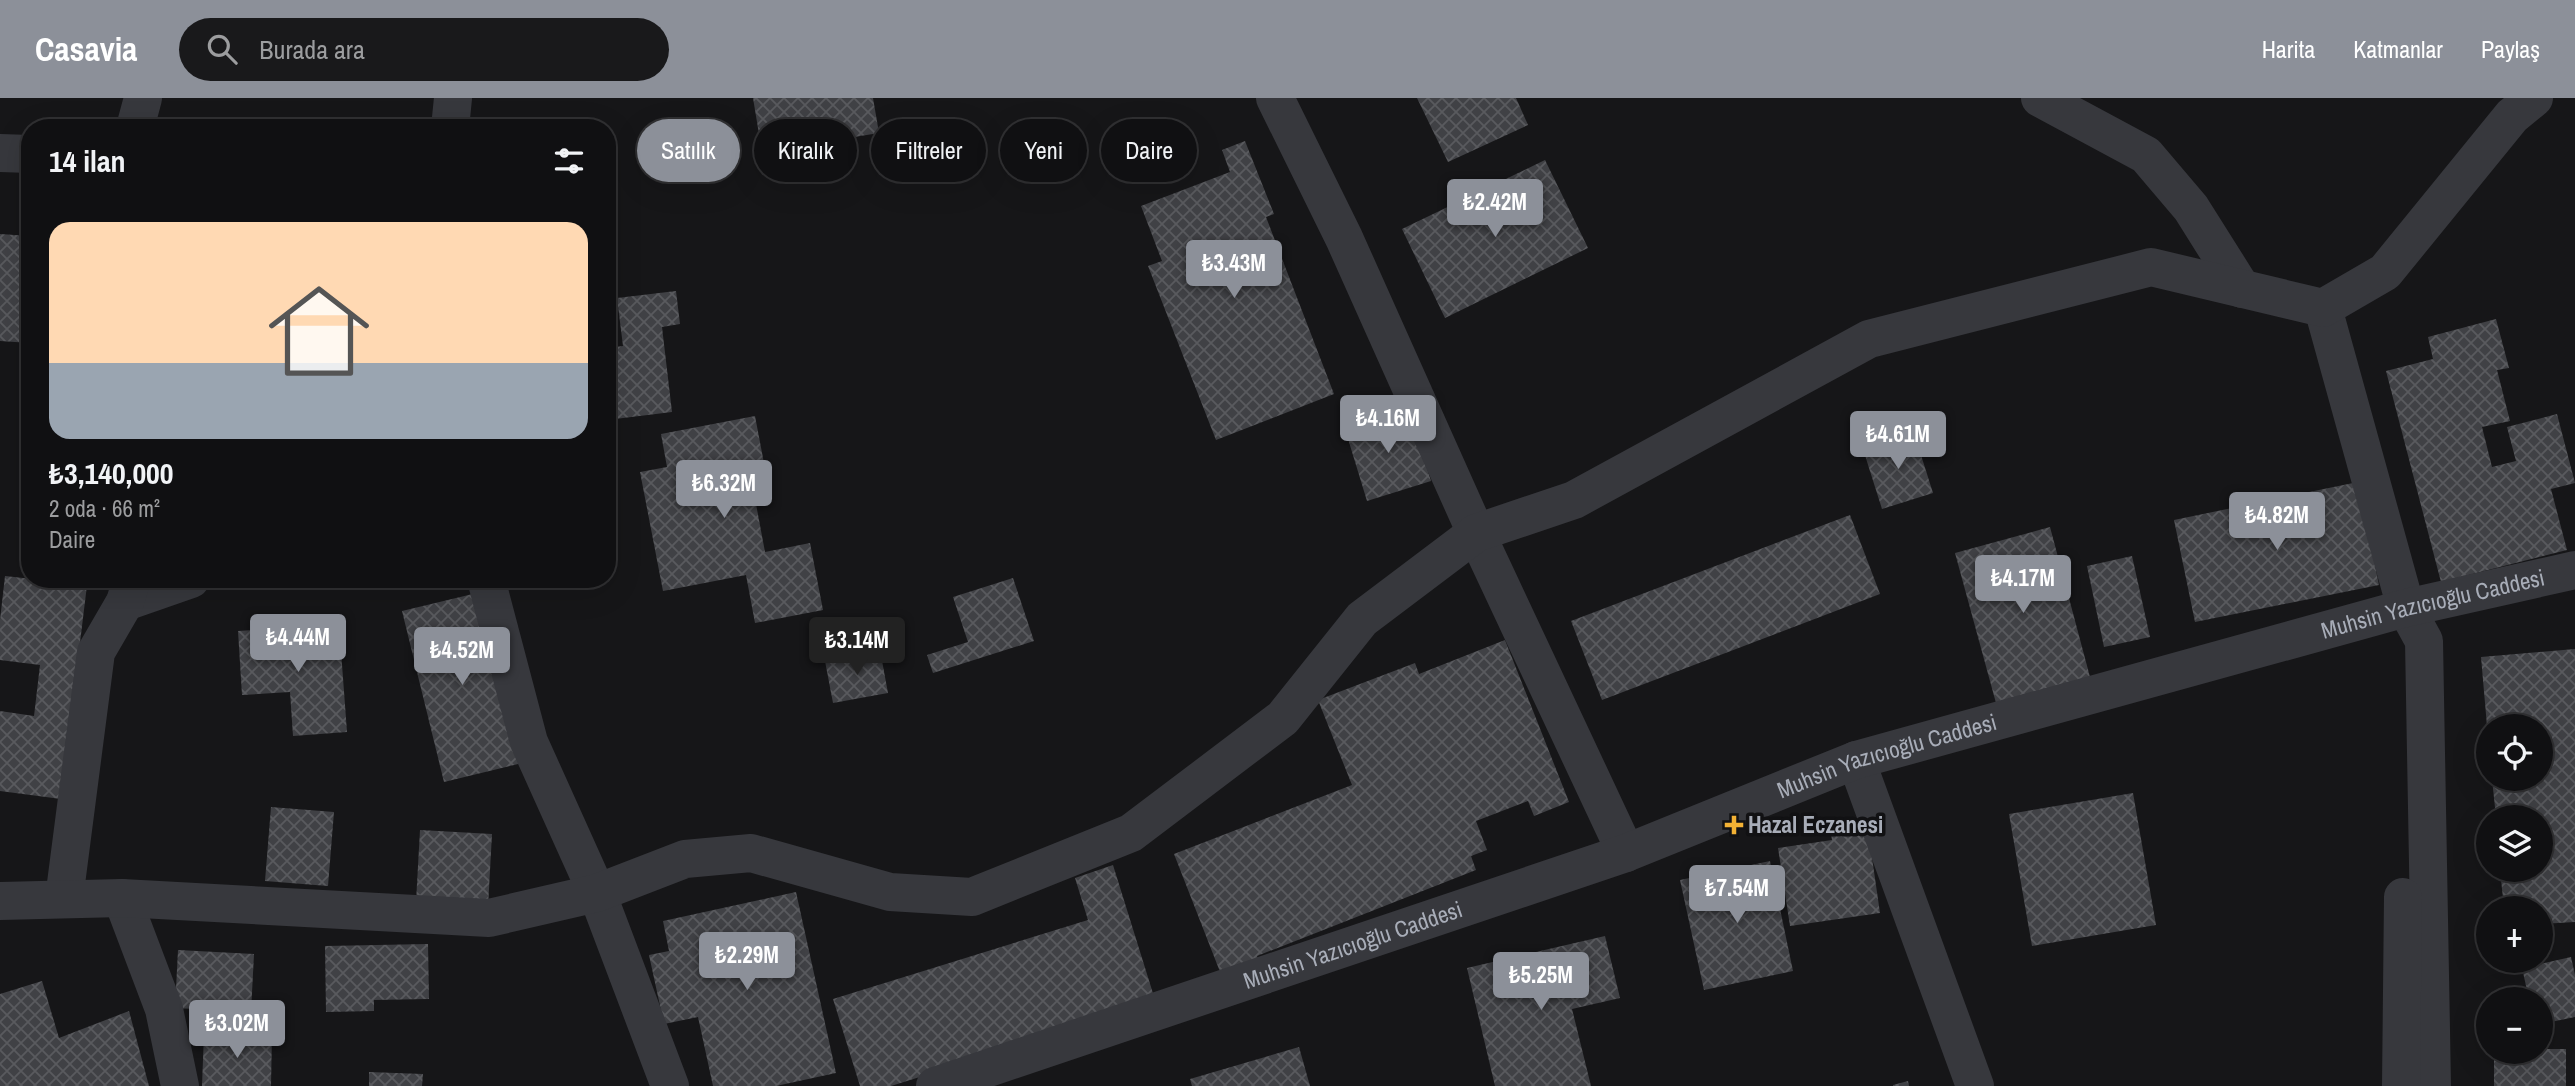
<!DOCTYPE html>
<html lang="tr">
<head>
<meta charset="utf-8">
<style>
	:root { --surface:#101012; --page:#19191b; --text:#f1f3f6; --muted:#9c9d9f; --line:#303032; --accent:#8c9099 }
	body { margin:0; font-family:"Archivo Narrow",sans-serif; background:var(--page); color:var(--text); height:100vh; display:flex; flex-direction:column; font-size:26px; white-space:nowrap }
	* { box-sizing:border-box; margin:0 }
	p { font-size:23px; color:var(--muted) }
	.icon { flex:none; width:38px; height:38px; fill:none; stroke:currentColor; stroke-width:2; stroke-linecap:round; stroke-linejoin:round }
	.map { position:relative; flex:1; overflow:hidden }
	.side { position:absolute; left:21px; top:21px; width:595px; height:469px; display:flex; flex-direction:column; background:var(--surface); border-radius:28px; box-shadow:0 7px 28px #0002,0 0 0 2px var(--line) }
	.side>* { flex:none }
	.top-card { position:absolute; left:637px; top:21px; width:665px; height:63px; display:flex; gap:14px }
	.tools { position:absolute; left:2476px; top:616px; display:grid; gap:14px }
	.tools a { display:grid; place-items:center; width:77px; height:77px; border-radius:50%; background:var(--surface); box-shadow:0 7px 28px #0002,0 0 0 2px var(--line); font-size:35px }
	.price { position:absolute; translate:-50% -60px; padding:0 16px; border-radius:7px; background:var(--accent); color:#fff; font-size:23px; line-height:46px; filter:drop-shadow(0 2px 4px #0008) }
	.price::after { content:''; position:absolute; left:50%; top:42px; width:21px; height:16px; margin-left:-10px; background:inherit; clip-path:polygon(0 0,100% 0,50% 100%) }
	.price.on { background:#222; color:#fff }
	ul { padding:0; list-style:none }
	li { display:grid; align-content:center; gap:14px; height:371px; padding:0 28px }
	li+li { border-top:2px solid var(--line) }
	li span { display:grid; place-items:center; height:217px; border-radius:21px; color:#555 }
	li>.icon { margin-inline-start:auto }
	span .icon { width:126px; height:126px; fill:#fffc; stroke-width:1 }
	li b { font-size:30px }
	h2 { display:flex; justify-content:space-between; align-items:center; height:84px; padding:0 28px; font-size:30px }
	.chip { padding:0 24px; border-radius:32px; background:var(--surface); box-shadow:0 7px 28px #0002,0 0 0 2px var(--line); font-size:24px; line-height:63px }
	.chip.on { background:var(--accent); color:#fff }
	header { display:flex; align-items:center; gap:42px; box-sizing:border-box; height:98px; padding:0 35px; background:var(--accent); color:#fff }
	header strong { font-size:33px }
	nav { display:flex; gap:38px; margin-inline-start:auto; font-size:24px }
	.search { width:490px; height:63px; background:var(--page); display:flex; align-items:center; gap:18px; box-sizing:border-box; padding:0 24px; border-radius:38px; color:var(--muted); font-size:26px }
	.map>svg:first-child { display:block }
	.building { fill:url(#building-cross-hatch) }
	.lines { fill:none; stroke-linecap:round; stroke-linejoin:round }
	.minor { stroke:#37383d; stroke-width:38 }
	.poi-dot { fill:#f2b134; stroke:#111113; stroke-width:2.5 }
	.labels { text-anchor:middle; stroke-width:7; stroke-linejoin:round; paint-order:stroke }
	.street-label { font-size:23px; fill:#a8adb8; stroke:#111113 }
	.poi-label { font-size:23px; font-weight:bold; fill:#a8adb8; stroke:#111113; text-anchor:start }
</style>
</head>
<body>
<header>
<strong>Casavia</strong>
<div class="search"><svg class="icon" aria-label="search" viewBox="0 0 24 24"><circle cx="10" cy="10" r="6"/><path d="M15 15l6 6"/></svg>Burada ara</div>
<nav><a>Harita</a><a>Katmanlar</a><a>Paylaş</a></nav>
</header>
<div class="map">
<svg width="2575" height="988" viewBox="0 0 2575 988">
	<defs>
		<pattern id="building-cross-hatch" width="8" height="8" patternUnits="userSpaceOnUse" patternTransform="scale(1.75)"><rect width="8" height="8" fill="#404145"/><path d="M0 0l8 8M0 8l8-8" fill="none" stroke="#595a5e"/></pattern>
	</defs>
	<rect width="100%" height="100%" fill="#161618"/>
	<g class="building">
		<polygon points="753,0 873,0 879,35 762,54"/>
		<polygon points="1417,0 1516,0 1528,27 1448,64"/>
		<polygon points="1245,43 1274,116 1266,119 1334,296 1216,342 1148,168 1162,163 1141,108 1230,74 1222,52"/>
		<polygon points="1545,62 1588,150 1445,220 1402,131"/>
		<polygon points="0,136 30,138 30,245 0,243"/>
		<polygon points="676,193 680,226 662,229 672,314 607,322 607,250 623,248 617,200"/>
		<polygon points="2496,221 2509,270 2497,272 2510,323 2482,329 2492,369 2516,363 2507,329 2557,316 2575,385 2551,391 2567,452 2441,484 2386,273 2433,261 2428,239"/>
		<polygon points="1408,311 1431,383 1367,403 1345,331"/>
		<polygon points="755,318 771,402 756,406 765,454 810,445 823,512 755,525 746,477 663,493 640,374 667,369 661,336"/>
		<polygon points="1914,335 1933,395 1882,411 1863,351"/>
		<polygon points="2358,384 2379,487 2195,524 2174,422"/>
		<polygon points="1850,417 1880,496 1602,602 1571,523"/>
		<polygon points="2050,429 2090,579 1996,605 1955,455"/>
		<polygon points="2132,458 2150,539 2104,549 2087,468"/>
		<polygon points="5,478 87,487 61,701 0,693 0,613 34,618 40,567 0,562 0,522"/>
		<polygon points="1013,480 1034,543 933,575 927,557 968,544 953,499"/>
		<polygon points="481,494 522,665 444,684 402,513"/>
		<polygon points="339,526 347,634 293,638 290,594 242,597 238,533"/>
		<polygon points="1505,542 1569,704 1534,718 1528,703 1476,723 1487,752 1471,758 1476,772 1257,858 1261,869 1224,884 1174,756 1352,687 1318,602 1415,565 1419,576"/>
		<polygon points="2575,551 2575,824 2541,826 2541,810 2504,810 2500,772 2541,772 2541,719 2496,719 2492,681 2541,681 2541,628 2487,628 2481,559"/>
		<polygon points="880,552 888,595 833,605 825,563"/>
		<polygon points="2133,695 2156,827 2032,848 2009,716"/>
		<polygon points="271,709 334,714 328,788 265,783"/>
		<polygon points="1867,725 1880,815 1790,828 1778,750 1832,742 1830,730"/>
		<polygon points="420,732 492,736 488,809 416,804"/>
		<polygon points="1770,763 1793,873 1704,892 1680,782"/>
		<polygon points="1113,767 1156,905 891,988 860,988 833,901 1088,822 1075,780"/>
		<polygon points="796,794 836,975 776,988 713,988 698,919 664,926 649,857 669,853 663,823"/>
		<polygon points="1605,838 1620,900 1572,911 1591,988 1495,988 1467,870"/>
		<polygon points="428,846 429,901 374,902 374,913 326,914 325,848"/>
		<polygon points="178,852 254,856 251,914 175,910"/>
		<polygon points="2571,859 2575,877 2575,919 2541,926 2541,901 2529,901 2522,870"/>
		<polygon points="42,883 59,940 129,913 149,988 0,988 0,896"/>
		<polygon points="204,935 272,936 271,988 202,988"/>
		<polygon points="1299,949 1310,988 1192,988 1190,981"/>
		<polygon points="2541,951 2566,951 2566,988 2494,988 2494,954 2541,954"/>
		<polygon points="369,974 423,976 422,988 369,988"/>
		<polygon points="1908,983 1909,988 1893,988 1893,987"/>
	</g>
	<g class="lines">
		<g class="minor">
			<polyline points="1275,0 1344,140 1476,435 1626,755"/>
			<polyline points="2040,0 2146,57 2191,110 2242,191"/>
			<polyline points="135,30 143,0"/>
			<polyline points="450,30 453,0"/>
			<polyline points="0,55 30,56"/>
			<polyline points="2323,210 2406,510 2424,543 2432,988"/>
			<polyline points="486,481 529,644 597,795 670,988"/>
			<polyline points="125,504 191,481"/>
			<polyline points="1856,662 1975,988"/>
			<polyline points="122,800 164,911 180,988"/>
			<polyline points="64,801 96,554 125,504 132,481"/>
			<polyline points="0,803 122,800 489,820 597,795 685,761 751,755 890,794 972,799 1131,735 1283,620 1362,521 1476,435 1574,402 1869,241 2151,169 2323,210 2385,174 2512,18 2534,0"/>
			<path id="s1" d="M935 988 1626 755 1856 662 2406 510 2575 472"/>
			<polyline points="2401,988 2403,799"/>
		</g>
	</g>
	<path class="poi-dot" d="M1730.5 716.5h7v7h7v7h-7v7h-7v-7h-7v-7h7z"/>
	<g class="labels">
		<g class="street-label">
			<text dy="8" stroke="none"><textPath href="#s1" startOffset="1575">Muhsin Yazıcıoğlu Caddesi</textPath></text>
			<text dy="8" stroke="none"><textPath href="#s1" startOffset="1008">Muhsin Yazıcıoğlu Caddesi</textPath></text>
			<text dy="8" stroke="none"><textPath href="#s1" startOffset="441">Muhsin Yazıcıoğlu Caddesi</textPath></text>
		</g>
		<g class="poi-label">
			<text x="1748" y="735">Hazal Eczanesi</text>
		</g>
	</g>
</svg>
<div class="tools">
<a><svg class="icon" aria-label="locate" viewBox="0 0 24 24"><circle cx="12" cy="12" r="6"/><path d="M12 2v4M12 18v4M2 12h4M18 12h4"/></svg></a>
<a><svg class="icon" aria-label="layers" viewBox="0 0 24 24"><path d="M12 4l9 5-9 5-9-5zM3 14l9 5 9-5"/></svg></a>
<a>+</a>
<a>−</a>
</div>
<b class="price" style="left:1495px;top:141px">₺2.42M</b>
<b class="price" style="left:1234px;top:202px">₺3.43M</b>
<b class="price" style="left:1388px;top:357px">₺4.16M</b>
<b class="price" style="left:1898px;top:373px">₺4.61M</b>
<b class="price" style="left:724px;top:422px">₺6.32M</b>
<b class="price" style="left:2277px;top:454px">₺4.82M</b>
<b class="price" style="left:2023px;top:517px">₺4.17M</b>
<b class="price" style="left:298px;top:576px">₺4.44M</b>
<b class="price on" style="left:857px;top:579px">₺3.14M</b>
<b class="price" style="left:462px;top:589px">₺4.52M</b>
<b class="price" style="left:1737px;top:827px">₺7.54M</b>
<b class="price" style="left:747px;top:894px">₺2.29M</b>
<b class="price" style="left:1541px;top:914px">₺5.25M</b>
<b class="price" style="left:237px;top:962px">₺3.02M</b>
<div class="top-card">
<a class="chip on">Satılık</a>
<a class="chip">Kiralık</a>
<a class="chip">Filtreler</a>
<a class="chip">Yeni</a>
<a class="chip">Daire</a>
</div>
<section class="side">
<h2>14 ilan<svg class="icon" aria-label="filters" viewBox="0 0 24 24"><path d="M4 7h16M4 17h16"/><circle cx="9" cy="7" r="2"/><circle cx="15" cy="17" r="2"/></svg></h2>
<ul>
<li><span style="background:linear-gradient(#ffd9b3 65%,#9aa5b1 0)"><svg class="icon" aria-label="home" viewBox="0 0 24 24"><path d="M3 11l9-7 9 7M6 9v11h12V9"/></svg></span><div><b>₺3,140,000</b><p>2 oda · 66 m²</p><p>Daire</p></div></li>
</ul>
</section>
</div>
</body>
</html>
